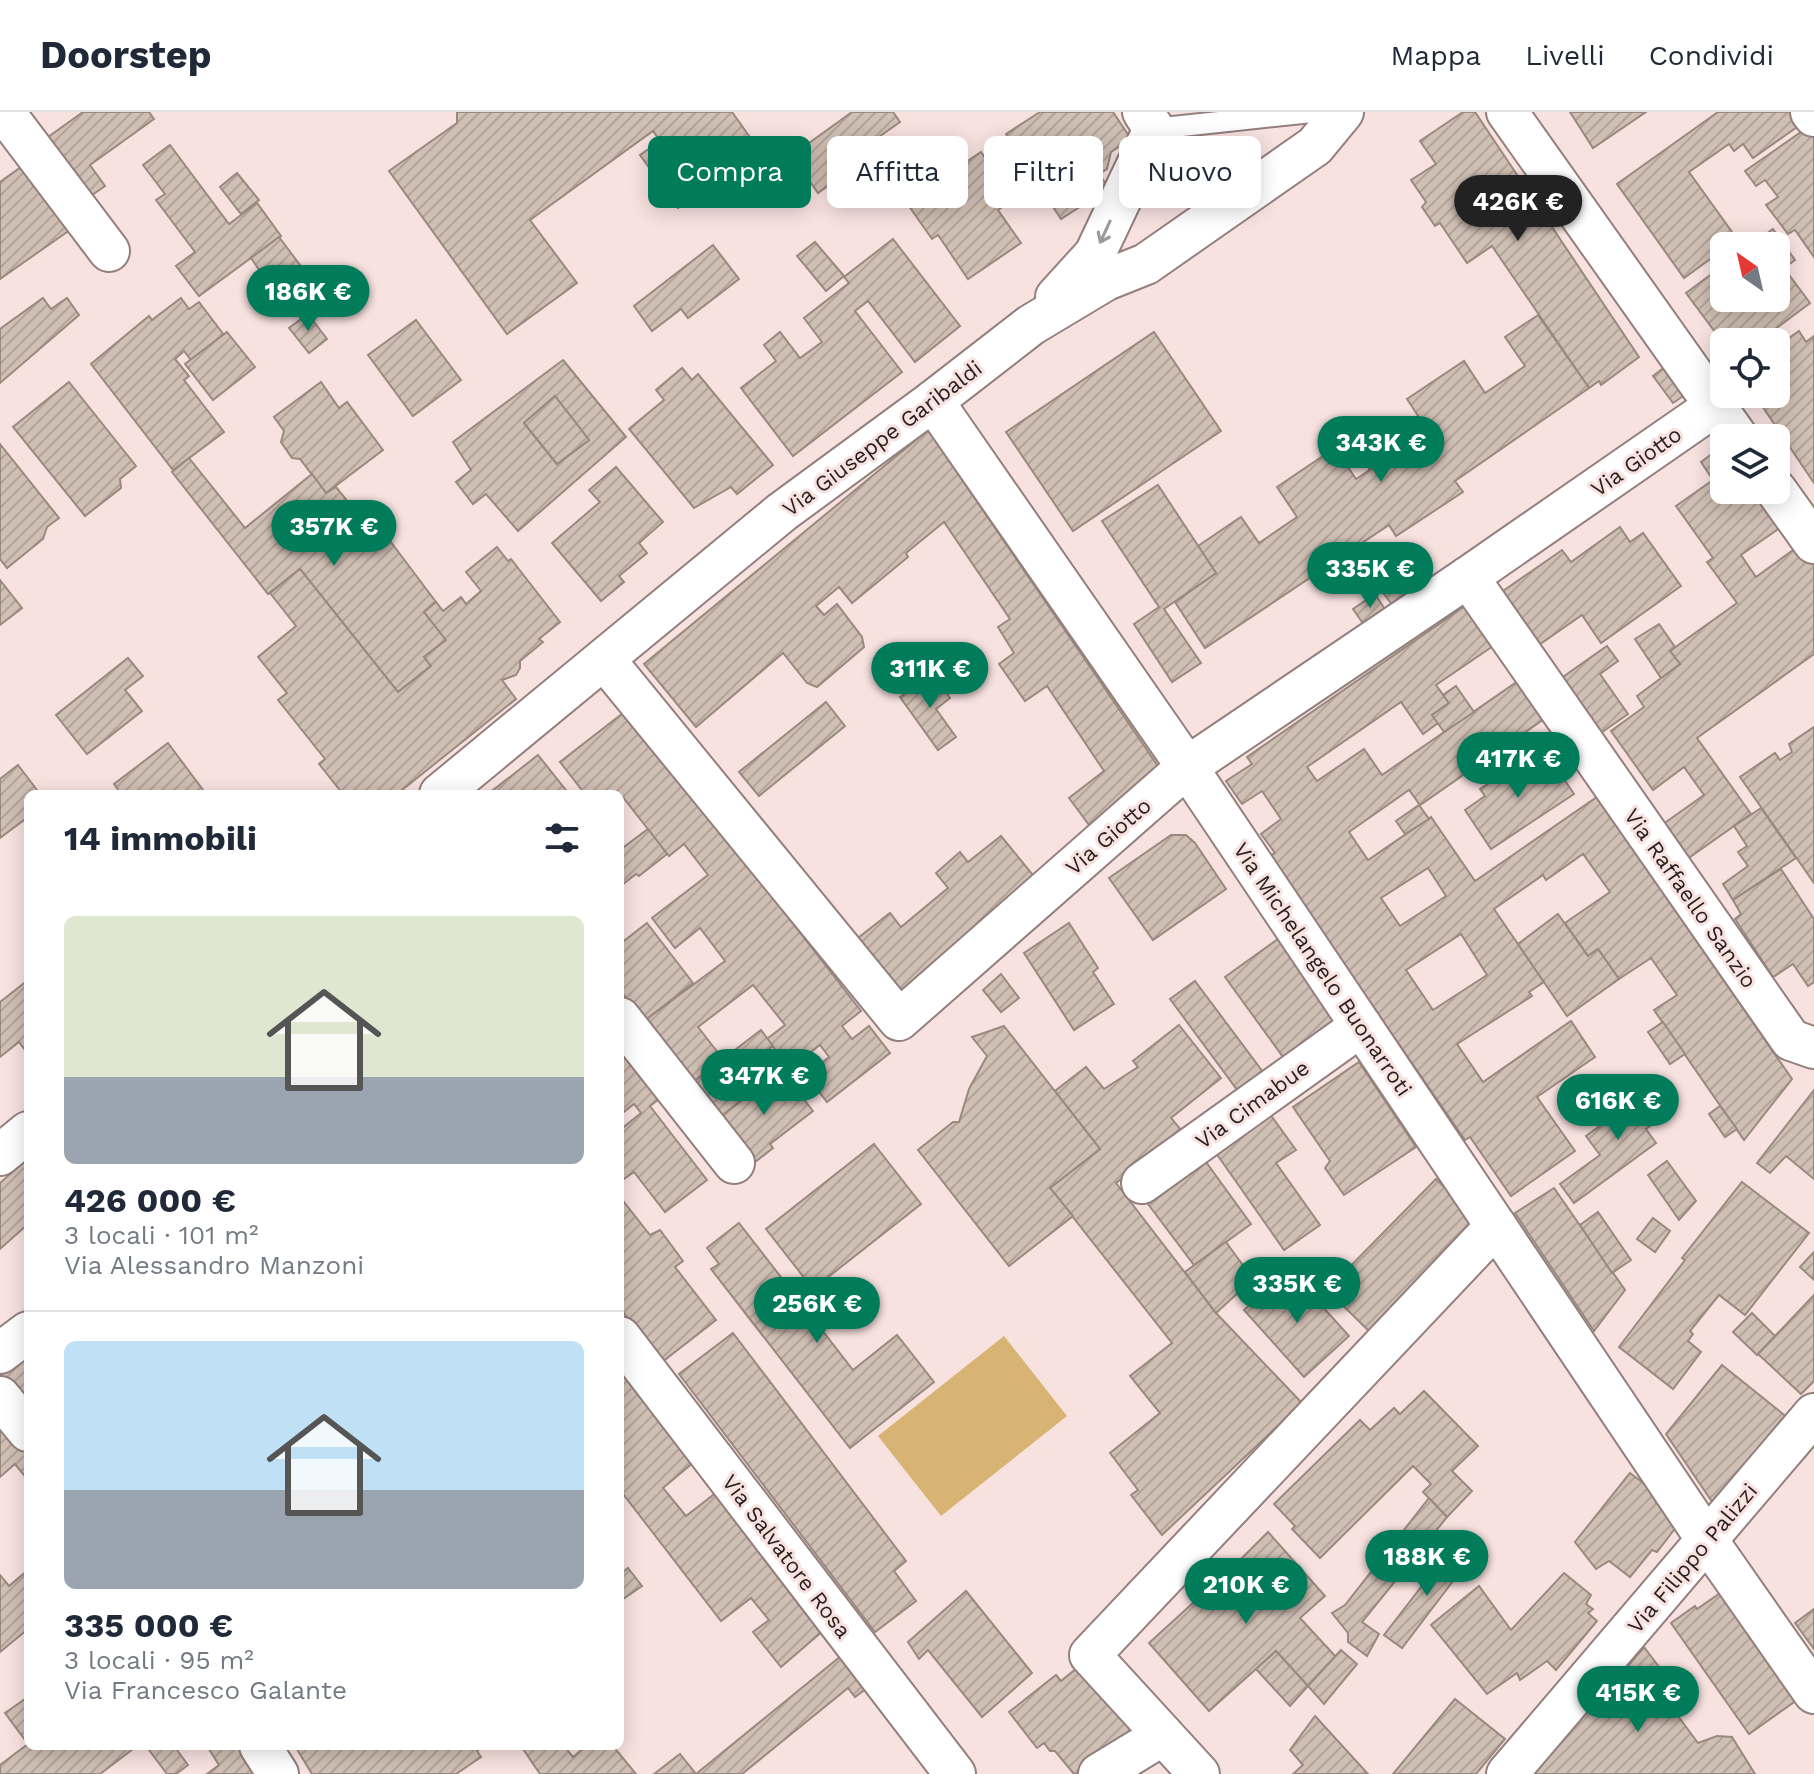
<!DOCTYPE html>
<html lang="it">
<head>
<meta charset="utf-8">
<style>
	:root { --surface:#fff; --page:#f2f2f3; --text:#1f2937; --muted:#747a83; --line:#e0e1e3; --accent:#007c5a }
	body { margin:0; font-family:"Work Sans",sans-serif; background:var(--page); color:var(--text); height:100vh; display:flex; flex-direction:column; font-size:30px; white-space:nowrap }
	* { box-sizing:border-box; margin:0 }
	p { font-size:26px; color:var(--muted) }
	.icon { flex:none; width:44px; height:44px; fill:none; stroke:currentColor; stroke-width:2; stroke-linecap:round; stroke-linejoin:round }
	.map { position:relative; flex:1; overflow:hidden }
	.drawer { position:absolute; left:24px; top:678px; width:600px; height:960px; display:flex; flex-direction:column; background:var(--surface); border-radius:12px; box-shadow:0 4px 20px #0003 }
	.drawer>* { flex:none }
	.guide { position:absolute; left:648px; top:24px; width:760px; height:72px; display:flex; gap:16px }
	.needle { width:52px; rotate:326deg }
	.controls { position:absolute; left:1710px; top:120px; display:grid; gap:16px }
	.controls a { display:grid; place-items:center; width:80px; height:80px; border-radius:12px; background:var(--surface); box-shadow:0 4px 20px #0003; font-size:40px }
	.price { position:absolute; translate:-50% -68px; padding:0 18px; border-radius:28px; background:var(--accent); color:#fff; font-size:26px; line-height:52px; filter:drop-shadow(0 2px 4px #0008) }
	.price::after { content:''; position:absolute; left:50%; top:48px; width:24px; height:18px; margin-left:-12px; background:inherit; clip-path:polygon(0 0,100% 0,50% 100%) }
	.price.active { background:#222; color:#fff }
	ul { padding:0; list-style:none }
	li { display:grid; align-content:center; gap:16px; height:424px; padding:0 40px }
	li+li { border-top:2px solid var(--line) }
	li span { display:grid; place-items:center; height:248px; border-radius:12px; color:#555 }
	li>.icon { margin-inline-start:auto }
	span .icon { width:144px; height:144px; fill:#fffc; stroke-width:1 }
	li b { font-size:34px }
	h2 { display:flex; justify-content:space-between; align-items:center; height:96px; padding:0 40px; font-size:34px }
	.tag { padding:0 28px; border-radius:12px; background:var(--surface); box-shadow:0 4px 20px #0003; font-size:28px; line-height:72px }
	.tag.active { background:var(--accent); color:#fff }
	header { display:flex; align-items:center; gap:48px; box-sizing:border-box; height:112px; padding:0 40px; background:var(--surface); border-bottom:2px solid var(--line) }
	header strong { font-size:38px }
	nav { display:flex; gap:44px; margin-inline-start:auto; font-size:28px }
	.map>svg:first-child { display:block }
	.grass { fill:#d8b474 }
	.building { fill:url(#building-hatch); stroke:#99897f; stroke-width:2; fill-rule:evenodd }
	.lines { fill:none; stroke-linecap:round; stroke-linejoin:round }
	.lane-casing { stroke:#937f7d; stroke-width:24 }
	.street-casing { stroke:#937f7d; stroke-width:44 }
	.lane { stroke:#fff; stroke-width:20 }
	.street { stroke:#fff; stroke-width:40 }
	.oneway { stroke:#9e9a9a }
	.labels { text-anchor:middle; stroke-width:6; stroke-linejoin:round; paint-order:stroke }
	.street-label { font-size:22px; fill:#271f1e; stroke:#f8e2e0 }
</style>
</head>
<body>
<header>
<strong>Doorstep</strong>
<nav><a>Mappa</a><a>Livelli</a><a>Condividi</a></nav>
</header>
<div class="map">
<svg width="1814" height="1662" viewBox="0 0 1814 1662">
	<defs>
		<pattern id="building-hatch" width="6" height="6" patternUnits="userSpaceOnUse" patternTransform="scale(2)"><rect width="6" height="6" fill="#d0bfb4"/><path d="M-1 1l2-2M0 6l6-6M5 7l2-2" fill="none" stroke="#b3a49a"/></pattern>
	</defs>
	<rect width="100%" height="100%" fill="#f8e2e0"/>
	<polygon class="grass" points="1004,1224 1067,1304 941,1404 878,1324"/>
	<g class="building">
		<polygon points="83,0 149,0 154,7 90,53 105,74 79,92 37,33"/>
		<polygon points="457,0 732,0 759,38 678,96 640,43 660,29 653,19 530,108 577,171 507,222 389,59 457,11"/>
		<polygon points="852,0 893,0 900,10 849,46 870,77 847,93 832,71 818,81 806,64 783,80 769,60"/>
		<polygon points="1040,0 1113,0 1131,27 1111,40 1107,57 1099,62 1109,76 1061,107 1006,22"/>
		<polygon points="1463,0 1475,0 1639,245 1601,273 1599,269 1589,276 1492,134 1467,151 1440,111 1435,114 1422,95 1426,90 1411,68 1436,52 1420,29"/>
		<polygon points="1570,0 1646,0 1593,36"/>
		<polygon points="1718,0 1801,0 1807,8 1753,46 1743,32 1734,39 1729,32 1689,60 1737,127 1724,134 1724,137 1684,166 1617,72"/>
		<polygon points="1811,13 1814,18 1814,145 1795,118 1788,122 1766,93 1778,85 1765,68 1756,74 1745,59"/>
		<polygon points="170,33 229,112 257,91 281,124 199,184 176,154 195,140 156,88 165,82 143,53"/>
		<polygon points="981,40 992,56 989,58 1011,89 998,98 1021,131 968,167 938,123 932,127 904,87 950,55 953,59"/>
		<polygon points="31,48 77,113 0,167 0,70"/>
		<polygon points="237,61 259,88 241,102 220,75"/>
		<polygon points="1773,117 1795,148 1784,156 1810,191 1758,230 1724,232 1686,181 1724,153 1724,186 1776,186 1776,134 1750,134"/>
		<polygon points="279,125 306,161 281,178 266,158 262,162 251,146"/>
		<polygon points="893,127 960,214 915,250 868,189 855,199 902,260 793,344 741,276 776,249 764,233 780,220 800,246 822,230 804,206 849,171 844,165"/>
		<polygon points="815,130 844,164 826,179 797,144"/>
		<polygon points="713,133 739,167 688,206 681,197 652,219 634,194"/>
		<polygon points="43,186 51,197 67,186 79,203 0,271 0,217"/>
		<polygon points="181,186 189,197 199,190 224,223 191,248 184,239 175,247 189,264 184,268 224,320 173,358 91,252 149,204 152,208"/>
		<polygon points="308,202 327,227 309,241 289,216"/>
		<polygon points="1538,203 1589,276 1455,369 1463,380 1396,424 1389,413 1205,536 1175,490 1216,461 1198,434 1241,405 1259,431 1297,405 1277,375 1335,336 1356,367 1428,319 1407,287 1464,249 1485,281 1525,254 1505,225"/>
		<polygon points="416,208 461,268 413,304 368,243"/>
		<polygon points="1799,219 1806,230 1814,224 1814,371 1754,282 1776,282 1776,235"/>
		<polygon points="227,220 255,255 213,288 185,252"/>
		<polygon points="1154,220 1221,319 1073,419 1006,320"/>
		<polygon points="1678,245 1698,274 1673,291 1653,264"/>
		<path d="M563 248 626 325 518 419 486 382 473 392 456 370 471 358 453 330ZM555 284 589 328 557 352 524 311Z"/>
		<polygon points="682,256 692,268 698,262 773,353 737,382 731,375 694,396 629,317 664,288 656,278"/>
		<polygon points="69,270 136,354 120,367 121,376 85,404 13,315"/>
		<polygon points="321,270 339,296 347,290 383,338 326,381 300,347 292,346 281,330 284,319 274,305"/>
		<polygon points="555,284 589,328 557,352 524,311"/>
		<polygon points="1380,314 1397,340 1370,358 1353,332"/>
		<polygon points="928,318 1162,660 1092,717 1069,686 1104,659 1047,574 1025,589 999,552 1014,541 998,515 1010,507 944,410 906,441 908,445 852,491 839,475 816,494 824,503 837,492 862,525 864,535 817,575 807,571 783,541 696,615 644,552"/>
		<polygon points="0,332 59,406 47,415 43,427 7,456 0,447"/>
		<polygon points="1724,333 1724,378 1759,378 1784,413 1741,443 1756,465 1800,433 1814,452 1814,542 1697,626 1751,702 1683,750 1659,715 1704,683 1684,655 1653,678 1611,619 1644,595 1637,584 1680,552 1670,539 1737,491 1707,450 1713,446 1676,394 1713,368 1701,350"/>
		<polygon points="189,346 245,416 312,362 326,381 336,375 358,402 366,397 436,490 424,500 446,528 424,545 431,554 398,580 300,457 268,482 172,360"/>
		<polygon points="616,355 663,410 639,431 647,441 619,464 624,470 601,489 552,431 600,390 589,378"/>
		<polygon points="1158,373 1216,461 1164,497 1201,551 1172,570 1134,512 1159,495 1102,409"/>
		<polygon points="1620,415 1630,430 1643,421 1681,474 1601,531 1582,503 1533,537 1496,484 1562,438 1571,450"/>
		<polygon points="497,435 508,449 511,447 560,510 539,527 543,530 520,549 520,556 516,563 502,568 516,587 397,682 343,682 319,652 325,647 278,588 287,581 258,545 296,514 270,481 300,457 398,580 431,554 424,545 446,528 424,500 436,490 443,499 461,485 466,492 481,479 466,460"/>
		<polygon points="1403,463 1414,480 1393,494 1381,478"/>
		<polygon points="0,468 22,496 0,513"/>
		<polygon points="1375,482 1386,499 1364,513 1353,497"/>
		<path d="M1468 492 1496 532 1436 573 1449 591 1432 603 1438 611 1423 622 1401 590 1307 655 1317 669 1364 637 1382 663 1521 567 1547 605 1420 693 1409 678 1349 720 1368 748 1431 705 1475 769 1597 685 1792 967 1744 1028 1654 898 1677 883 1651 846 1619 867 1598 837 1588 844 1565 811 1610 780 1583 742 1546 768 1543 763 1494 797 1544 870 1529 880 1532 884 1457 932 1483 970 1571 909 1595 945 1537 985 1575 1039 1511 1084 1470 1025 1465 1028 1269 744 1275 741 1261 722 1281 707 1262 679 1242 692 1226 669 1252 652 1247 645ZM1428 756 1446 784 1400 814 1381 786ZM1461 822 1487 863 1433 898 1406 858Z"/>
		<polygon points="1659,512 1675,535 1670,539 1680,552 1661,566 1635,527"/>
		<polygon points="1607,534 1618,549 1600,562 1628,602 1592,627 1553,572"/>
		<polygon points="128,546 143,564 125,578 142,599 87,642 56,603"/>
		<polygon points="933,562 950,586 936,597 956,625 938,638 900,585"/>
		<polygon points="1456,574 1474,600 1444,620 1432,603 1449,591 1443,583"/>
		<polygon points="826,590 845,614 759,684 739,660"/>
		<polygon points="627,598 861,899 842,914 852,927 869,914 890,941 827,990 806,963 829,945 820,933 790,956 767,927 785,913 753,873 698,915 723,947 688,974 640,912 725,849 700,816 675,836 652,806 708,763 684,732 669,744 622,684 620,686 620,682 585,682 560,650"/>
		<polygon points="1814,615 1814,771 1740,665 1775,641 1780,648 1792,640 1789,632"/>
		<polygon points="168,631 206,682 121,682 114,672"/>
		<polygon points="1547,642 1574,682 1491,737 1465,698 1485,684 1480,677 1513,655 1517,661"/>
		<polygon points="538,643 569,682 488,682"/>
		<polygon points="18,653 40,682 28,682 28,705 0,726 0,667"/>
		<polygon points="1419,693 1429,707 1405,722 1396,709"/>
		<polygon points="1761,696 1796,746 1733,788 1723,772 1748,754 1738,740 1747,734 1734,714"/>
		<polygon points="648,717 667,742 639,764 636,762 622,773 620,769 620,745 623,742 620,738"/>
		<polygon points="1171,723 1186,723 1195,731 1226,777 1153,828 1109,766"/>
		<polygon points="1001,724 1037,768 901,879 858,826 890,801 901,815 948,776 936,761 960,740 968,750"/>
		<polygon points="1781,757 1814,807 1814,870 1808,874 1793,852 1773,865 1735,807 1741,802 1733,788"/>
		<polygon points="1558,802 1588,844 1598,837 1619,867 1567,904 1518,832"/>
		<polygon points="647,811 693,871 644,909 620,878 620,832"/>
		<polygon points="1069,811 1098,856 1093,860 1114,892 1074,918 1024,841"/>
		<polygon points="1278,827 1335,907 1283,945 1225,865"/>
		<polygon points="1001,862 1019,886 1001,900 983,878"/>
		<polygon points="28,868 28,942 19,930 0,945 0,890"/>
		<polygon points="1195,869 1263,960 1238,979 1170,887"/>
		<polygon points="1663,910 1685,942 1670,952 1648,920"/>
		<polygon points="1179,913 1221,966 1171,1006 1182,1019 1116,1071 1216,1201 1302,1291 1162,1423 1131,1383 1138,1378 1110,1341 1160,1301 1130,1264 1172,1231 1050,1076 1100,1037 1055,979 1086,955 1104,977 1138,955 1133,949"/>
		<polygon points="1004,914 1100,1037 1050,1076 1073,1104 1009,1154 918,1038 953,1010 959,1010 969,977 987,944 972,925"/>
		<polygon points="761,918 773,934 759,945 774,964 715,1009 688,974"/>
		<polygon points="620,920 667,981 650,994 707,1068 665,1100 634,1060 621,1069 620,1067 620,1018 641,1001 634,992 620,1003"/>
		<polygon points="1359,950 1416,1035 1344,1083 1325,1056 1330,1049 1293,995"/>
		<polygon points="781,958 813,999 770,1032 773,1036 750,1054 715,1009"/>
		<polygon points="1652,973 1670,999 1646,1017 1656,1031 1574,1091 1560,1072 1600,1043 1586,1024 1629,993 1625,988"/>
		<polygon points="1814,978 1814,1067 1786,1044 1770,1061 1757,1051"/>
		<polygon points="1720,994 1737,1017 1725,1025 1709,1002"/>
		<polygon points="1270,1002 1296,1038 1276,1051 1320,1113 1284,1138 1216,1041"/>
		<polygon points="874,1032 921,1092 813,1177 766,1117"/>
		<polygon points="28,1046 28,1112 0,1137 0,1071"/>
		<polygon points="1667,1049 1696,1089 1679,1108 1648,1063"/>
		<polygon points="1206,1050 1251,1112 1194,1153 1148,1092"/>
		<polygon points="1436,1067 1461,1091 1479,1116 1373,1223 1327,1178"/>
		<polygon points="1742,1070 1809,1121 1745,1203 1719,1183 1690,1219 1693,1222 1688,1229 1701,1240 1673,1277 1619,1235 1685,1148 1682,1146"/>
		<polygon points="1554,1076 1625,1178 1594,1219 1515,1101"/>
		<polygon points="620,1085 650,1123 660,1118 683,1149 675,1155 716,1208 662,1250 620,1196"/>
		<polygon points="1598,1100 1631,1148 1612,1161 1580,1113"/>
		<polygon points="1653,1106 1670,1119 1655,1140 1637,1127"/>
		<polygon points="739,1111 853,1258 897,1223 934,1270 850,1336 711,1157 719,1152 707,1136"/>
		<polygon points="1226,1130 1253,1167 1216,1201 1185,1160"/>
		<polygon points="1814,1140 1814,1168 1800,1155"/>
		<polygon points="1293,1162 1349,1224 1304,1265 1244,1198 1261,1183 1267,1185"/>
		<polygon points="1814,1183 1814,1269 1801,1282 1758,1242"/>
		<polygon points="1752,1201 1775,1224 1757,1243 1733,1220"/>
		<polygon points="733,1221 906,1449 894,1459 916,1489 875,1520 679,1262"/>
		<polygon points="28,1231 28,1293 0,1261 0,1251"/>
		<polygon points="1722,1253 1788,1306 1715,1394 1666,1322"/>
		<polygon points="625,1261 695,1349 663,1376 686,1404 717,1380 825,1517 781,1555 753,1520 769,1508 751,1486 721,1509 620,1378 620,1265"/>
		<polygon points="1424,1279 1478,1334 1452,1359 1472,1379 1447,1405 1423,1380 1431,1372 1413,1354 1320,1446 1292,1417 1295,1414 1274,1392 1360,1308 1370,1318 1394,1296 1400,1302"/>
		<polygon points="0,1311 28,1340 28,1368 15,1352 0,1365"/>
		<polygon points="1630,1361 1654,1379 1656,1391 1680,1410 1657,1440 1652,1438 1630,1465 1609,1449 1596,1457 1575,1430"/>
		<polygon points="1429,1386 1447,1405 1362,1510 1379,1522 1367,1544 1348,1530 1348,1521 1332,1501 1345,1493"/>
		<polygon points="1268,1420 1325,1484 1300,1506 1336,1545 1308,1574 1276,1539 1209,1599 1149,1531 1205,1480 1210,1486 1231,1467 1226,1462"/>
		<polygon points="1452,1435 1469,1448 1402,1536 1384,1523"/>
		<polygon points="628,1456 642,1474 620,1489 620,1462"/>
		<polygon points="28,1458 28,1517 0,1540 0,1463 9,1474"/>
		<polygon points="1564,1461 1591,1483 1586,1492 1593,1497 1588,1501 1597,1509 1556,1558 1547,1549 1520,1568 1517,1561 1487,1582 1431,1513 1479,1474 1511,1518"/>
		<polygon points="1726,1477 1797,1588 1749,1622 1671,1511 1695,1494 1697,1497"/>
		<polygon points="966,1479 1032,1561 982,1605 928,1538 919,1547 908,1530"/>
		<polygon points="1814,1497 1814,1537 1795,1511"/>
		<polygon points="1644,1535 1672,1572 1661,1581 1698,1631 1717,1624 1732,1625 1755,1662 1528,1662 1589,1590 1594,1594"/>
		<polygon points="1341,1538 1357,1552 1324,1592 1308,1574"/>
		<polygon points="1276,1539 1308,1574 1290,1594 1256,1557"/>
		<polygon points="841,1544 867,1576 855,1585 848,1576 742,1662 696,1662"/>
		<polygon points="1082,1552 1134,1617 1077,1662 1074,1662 1055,1639 1050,1639 1044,1631 1037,1636 1009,1600 1056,1563 1061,1569"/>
		<polygon points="28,1585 28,1632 5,1601"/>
		<polygon points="1455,1587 1505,1627 1476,1662 1393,1662"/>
		<polygon points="1315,1604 1368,1662 1293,1662 1303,1653 1290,1638"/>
		<polygon points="28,1632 28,1634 137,1634 100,1662 0,1662 0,1653"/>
		<polygon points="146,1634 174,1634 188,1653 176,1662 167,1662"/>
		<polygon points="207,1634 240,1634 258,1662 207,1662 219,1653"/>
		<polygon points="295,1634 349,1634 351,1637 355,1634 484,1634 477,1639 481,1645 456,1662 312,1662"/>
		<polygon points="521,1634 564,1634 573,1645 586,1634 613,1634 636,1662 540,1662"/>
		<polygon points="680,1642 696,1662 654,1662"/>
	</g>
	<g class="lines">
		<g class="lane-casing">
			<polyline id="lane" points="1154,17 1312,0"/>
		</g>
		<g class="street-casing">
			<g id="street">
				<polyline points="4,0 109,139"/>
				<polyline points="1507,0 1738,326"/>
				<polyline points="1811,0 1814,4"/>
				<polyline points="1056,185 1095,142 1154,17 1143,0"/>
				<polyline points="933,289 1187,655 1707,1428 1814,1581"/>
				<polyline points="1776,378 1814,431"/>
				<polyline points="1468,465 1791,928 1814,936"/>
				<polyline points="604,547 899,908 1187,655 1468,465 1715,294"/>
				<polyline points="440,682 782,400 933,289 1031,213 1106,168 1146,152 1315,34 1343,0"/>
				<polyline points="620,906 734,1051"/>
				<polyline points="0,1043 28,1020"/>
				<polyline points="1142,1071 1361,914"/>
				<polyline points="620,1225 955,1662"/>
				<polyline points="0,1241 28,1220"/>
				<polyline points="0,1285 28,1319"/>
				<polyline points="260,1634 278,1662"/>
				<polyline points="1099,1662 1163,1623"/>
				<polyline points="1199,1662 1090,1543 1496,1114"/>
				<polyline points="1507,1662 1814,1302"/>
			</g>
		</g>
		<use href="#lane" class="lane"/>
		<use href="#street" class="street"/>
	</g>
	<defs><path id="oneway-shaft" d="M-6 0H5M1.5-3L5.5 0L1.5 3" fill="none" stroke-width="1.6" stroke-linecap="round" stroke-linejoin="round" transform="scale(2)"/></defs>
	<use class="oneway" href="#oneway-shaft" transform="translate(1105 120) rotate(115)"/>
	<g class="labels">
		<g class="street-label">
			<text transform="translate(882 326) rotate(-37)" y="8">Via Giuseppe Garibaldi</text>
			<text transform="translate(1636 349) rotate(-35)" y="8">Via Giotto</text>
			<text transform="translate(1108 724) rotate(-41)" y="8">Via Giotto</text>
			<text transform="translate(1691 786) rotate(55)" y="8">Via Raffaello Sanzio</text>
			<text transform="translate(1323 857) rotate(56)" y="8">Via Michelangelo Buonarroti</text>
			<text transform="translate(1252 992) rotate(-36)" y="8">Via Cimabue</text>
			<text transform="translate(787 1444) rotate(53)" y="8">Via Salvatore Rosa</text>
			<text transform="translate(1692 1446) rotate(-50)" y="8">Via Filippo Palizzi</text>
		</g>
	</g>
</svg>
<div class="controls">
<a><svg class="needle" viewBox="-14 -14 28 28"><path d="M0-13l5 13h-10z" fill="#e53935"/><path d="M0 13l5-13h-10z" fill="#747a83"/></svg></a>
<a><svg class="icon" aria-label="locate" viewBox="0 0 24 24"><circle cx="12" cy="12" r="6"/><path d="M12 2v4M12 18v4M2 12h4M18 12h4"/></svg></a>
<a><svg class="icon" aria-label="layers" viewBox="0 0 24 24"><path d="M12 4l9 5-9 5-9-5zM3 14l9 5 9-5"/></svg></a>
</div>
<b class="price active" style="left:1518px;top:131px">426K €</b>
<b class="price" style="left:308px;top:221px">186K €</b>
<b class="price" style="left:1381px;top:372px">343K €</b>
<b class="price" style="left:334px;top:456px">357K €</b>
<b class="price" style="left:1370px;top:498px">335K €</b>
<b class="price" style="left:930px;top:598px">311K €</b>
<b class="price" style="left:1518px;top:688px">417K €</b>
<b class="price" style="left:764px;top:1005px">347K €</b>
<b class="price" style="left:1618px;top:1030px">616K €</b>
<b class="price" style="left:1297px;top:1213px">335K €</b>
<b class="price" style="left:817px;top:1233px">256K €</b>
<b class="price" style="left:1427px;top:1486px">188K €</b>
<b class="price" style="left:1246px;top:1514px">210K €</b>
<b class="price" style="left:1638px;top:1622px">415K €</b>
<div class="guide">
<a class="tag active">Compra</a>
<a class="tag">Affitta</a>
<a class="tag">Filtri</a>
<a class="tag">Nuovo</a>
</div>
<section class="drawer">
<h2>14 immobili<svg class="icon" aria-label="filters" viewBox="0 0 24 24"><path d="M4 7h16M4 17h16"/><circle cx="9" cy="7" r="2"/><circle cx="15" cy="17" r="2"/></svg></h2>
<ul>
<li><span style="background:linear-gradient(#dfe7d0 65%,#9aa5b1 0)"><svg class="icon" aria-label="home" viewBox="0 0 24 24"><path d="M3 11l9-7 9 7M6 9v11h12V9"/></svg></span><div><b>426 000 €</b><p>3 locali · 101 m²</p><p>Via Alessandro Manzoni</p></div></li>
<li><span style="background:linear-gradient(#bfe0f5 60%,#9aa5b1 0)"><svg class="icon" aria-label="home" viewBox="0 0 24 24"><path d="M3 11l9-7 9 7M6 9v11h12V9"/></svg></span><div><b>335 000 €</b><p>3 locali · 95 m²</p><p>Via Francesco Galante</p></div></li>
</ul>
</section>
</div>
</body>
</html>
